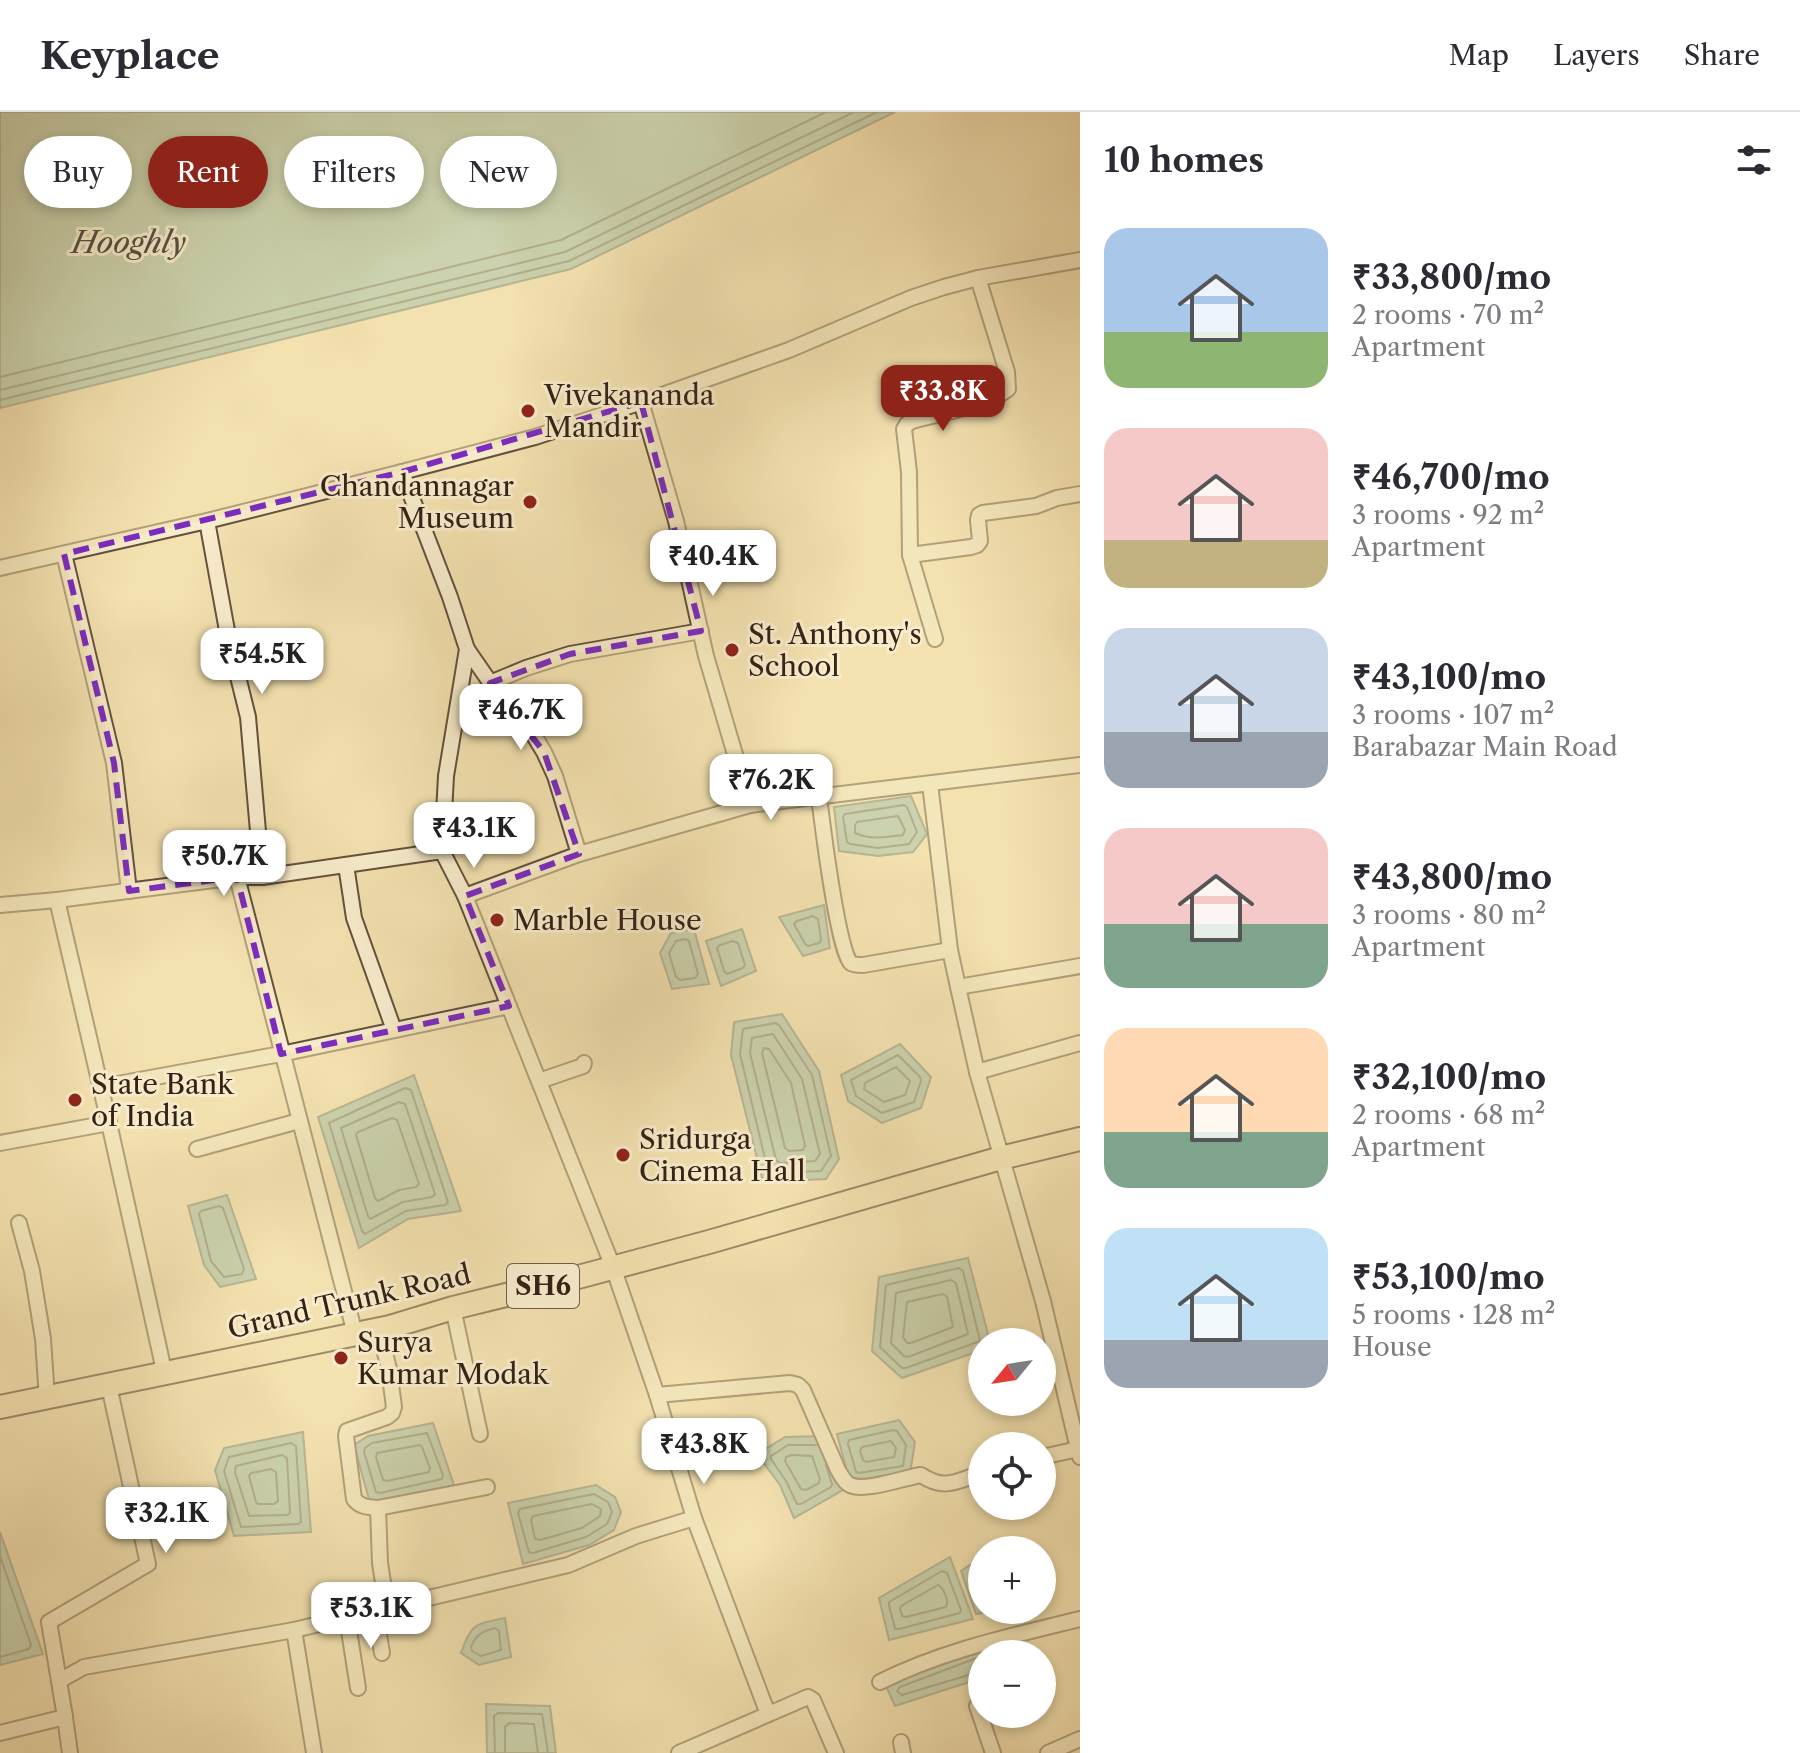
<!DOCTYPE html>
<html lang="en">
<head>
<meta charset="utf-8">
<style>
	:root { --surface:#fff; --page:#f2f2f3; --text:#2b2b33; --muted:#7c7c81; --line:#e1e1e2; --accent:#8f2418 }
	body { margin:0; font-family:"Libre Caslon Text",serif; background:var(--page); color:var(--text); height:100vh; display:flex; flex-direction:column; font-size:30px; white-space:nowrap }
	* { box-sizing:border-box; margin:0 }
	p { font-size:26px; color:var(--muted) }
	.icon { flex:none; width:44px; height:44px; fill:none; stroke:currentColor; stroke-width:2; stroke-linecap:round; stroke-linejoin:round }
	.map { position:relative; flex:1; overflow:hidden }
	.side { display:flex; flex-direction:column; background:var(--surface); width:720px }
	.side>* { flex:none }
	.top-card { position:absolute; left:24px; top:24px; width:760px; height:72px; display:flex; gap:16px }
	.needle { width:52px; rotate:240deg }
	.controls { position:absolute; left:968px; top:1216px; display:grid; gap:16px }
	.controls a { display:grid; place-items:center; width:88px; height:88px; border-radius:50%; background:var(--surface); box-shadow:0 4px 12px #0003; font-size:40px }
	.price { position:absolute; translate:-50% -68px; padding:0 18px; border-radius:16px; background:#fff; color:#222; font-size:26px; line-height:52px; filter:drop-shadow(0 2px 4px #0008) }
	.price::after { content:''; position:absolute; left:50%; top:48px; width:24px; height:18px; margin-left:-12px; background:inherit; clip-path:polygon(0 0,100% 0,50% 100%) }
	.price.current { background:var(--accent); color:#fff }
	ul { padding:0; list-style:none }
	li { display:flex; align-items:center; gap:24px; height:200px; padding:0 24px }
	li span { display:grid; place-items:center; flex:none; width:224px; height:160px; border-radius:24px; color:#555 }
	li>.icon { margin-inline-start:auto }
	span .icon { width:96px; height:96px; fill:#fffc; stroke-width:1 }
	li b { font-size:34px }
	h2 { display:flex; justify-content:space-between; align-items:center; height:96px; padding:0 24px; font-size:34px }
	.chip { padding:0 28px; border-radius:36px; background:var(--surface); box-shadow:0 4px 12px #0003; font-size:28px; line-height:72px }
	.chip.current { background:var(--accent); color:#fff }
	header { display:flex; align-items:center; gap:48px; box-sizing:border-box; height:112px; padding:0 40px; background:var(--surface); border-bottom:2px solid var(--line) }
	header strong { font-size:38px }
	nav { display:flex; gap:44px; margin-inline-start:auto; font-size:28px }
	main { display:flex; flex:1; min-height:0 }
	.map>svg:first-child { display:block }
	.water { fill:#9bbeac; stroke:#727f70; stroke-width:2 }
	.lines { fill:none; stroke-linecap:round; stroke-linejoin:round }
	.shore { stroke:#687062; stroke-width:2 }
	.street-casing { stroke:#64513d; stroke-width:18 }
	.primary-casing { stroke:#352117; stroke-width:26 }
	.street { stroke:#f7eccb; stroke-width:14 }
	.primary { stroke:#f3e1af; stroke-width:22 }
	.marked { fill:none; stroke:#7b2cbf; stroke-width:6; stroke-dasharray:16 10; stroke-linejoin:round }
	.poi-dot { fill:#8f2418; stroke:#f7eccb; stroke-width:3 }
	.labels { text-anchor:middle; stroke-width:6; stroke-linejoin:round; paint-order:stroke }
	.shield { fill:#f7eccb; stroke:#6f5e4d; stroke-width:2 }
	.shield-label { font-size:26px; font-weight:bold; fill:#352117 }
	.poi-label { font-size:28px; fill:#352117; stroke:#f7eccb; text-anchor:start }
	.street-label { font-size:28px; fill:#352117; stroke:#f7eccb }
	.water-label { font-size:30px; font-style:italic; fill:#545044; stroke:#f7eccb }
</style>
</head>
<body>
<header>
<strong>Keyplace</strong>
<nav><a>Map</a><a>Layers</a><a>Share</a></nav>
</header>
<main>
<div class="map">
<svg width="1080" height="1641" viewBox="0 0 1080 1641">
	<rect width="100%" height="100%" fill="#f3e1af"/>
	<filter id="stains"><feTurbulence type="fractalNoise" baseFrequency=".0025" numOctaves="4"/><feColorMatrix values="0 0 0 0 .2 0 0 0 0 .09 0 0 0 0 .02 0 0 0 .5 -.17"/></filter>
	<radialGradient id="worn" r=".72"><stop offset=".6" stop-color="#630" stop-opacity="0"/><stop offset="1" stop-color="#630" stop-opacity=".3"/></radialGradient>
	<g class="water">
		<polygon points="0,0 895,0 571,157 0,296"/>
		<polygon points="911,684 927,722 913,740 878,744 839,739 834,695"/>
		<polygon points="824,793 830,836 803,844 779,805"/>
		<polygon points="694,817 709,872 672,877 660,841 671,821"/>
		<polygon points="742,817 756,859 721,874 706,829"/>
		<polygon points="782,902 819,959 839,1047 826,1067 763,1070 731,943 734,910"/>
		<polygon points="900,932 931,965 921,996 882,1011 848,989 841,963"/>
		<polygon points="414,963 461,1099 408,1107 359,1136 318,1005"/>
		<polygon points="227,1083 256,1167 220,1175 204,1153 188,1094"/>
		<polygon points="968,1146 990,1230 982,1230 982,1238 902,1266 872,1239 879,1165"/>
		<polygon points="899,1308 915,1330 910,1362 850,1371 837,1322"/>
		<polygon points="433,1311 454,1373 370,1391 354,1333 368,1324"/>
		<polygon points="303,1320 311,1420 234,1424 215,1358 224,1336"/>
		<polygon points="825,1324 843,1378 794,1406 780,1373 757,1342 785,1325"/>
		<polygon points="596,1373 615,1385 621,1400 614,1418 589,1433 523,1452 508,1391"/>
		<polygon points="0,1420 43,1542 0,1553"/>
		<polygon points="950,1445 973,1507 889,1528 879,1486"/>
		<polygon points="982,1445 982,1498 997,1498 976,1502 961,1459"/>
		<path d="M505 1506 511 1545 479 1553 461 1541C471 1511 476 1512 505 1506Z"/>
		<polygon points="989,1533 991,1542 982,1542 982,1566 895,1594 885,1572"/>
		<polygon points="486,1592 550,1594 556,1641 487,1641"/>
	</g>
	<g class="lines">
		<g class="shore">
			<polyline points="0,265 561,128 826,0"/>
			<polyline points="0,278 565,140 854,0"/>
			<polyline points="0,288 569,149 877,0"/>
			<polygon points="904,693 907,695 917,720 909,732 878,736 850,732 847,730 843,705 845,702"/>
			<path d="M898 704 905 718 903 723C887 725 869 728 855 721V713L857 710Z"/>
			<polygon points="813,804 818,807 821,828 819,831 808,834 805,832 794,812 797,809"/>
			<polygon points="685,827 689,829 698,862 695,866 680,868 676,865 669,841 676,829"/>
			<polygon points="733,829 738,831 745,853 743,856 727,862 724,859 717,836 720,833"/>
			<polygon points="775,911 779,913 812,963 831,1044 821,1059 772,1061 768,1059 740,942 743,917"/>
			<polygon points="773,922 802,967 820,1042 815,1049 780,1051 776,1048 750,941 752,926"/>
			<polygon points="764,936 769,937 791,971 805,1034 803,1038 789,1039 785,1036 762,941"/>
			<polygon points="898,943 920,965 921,969 914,990 882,1001 856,984 851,968"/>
			<polygon points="896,955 910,969 905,983 884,990 864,977 865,971"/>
			<polygon points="405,976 411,978 448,1090 445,1093 406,1099 365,1122 362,1119 329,1011"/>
			<polygon points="399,990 405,992 435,1082 432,1085 403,1090 370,1107 368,1104 341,1016"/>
			<polygon points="392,1006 397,1008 419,1072 416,1075 399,1078 378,1089 375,1086 356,1023 358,1020"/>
			<polygon points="219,1094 223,1096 244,1157 242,1162 224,1165 211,1149 199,1102 201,1099"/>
			<polygon points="959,1156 963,1159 980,1229 906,1256 902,1256 880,1235 886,1173"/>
			<polygon points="951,1168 956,1171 968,1222 908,1245 904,1244 891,1231 896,1181"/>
			<polygon points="943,1182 947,1185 953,1215 911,1231 907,1231 903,1225 907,1190"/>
			<polygon points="893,1318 897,1319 906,1333 903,1354 859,1361 856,1360 848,1332 849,1328"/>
			<polygon points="427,1321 443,1363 442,1367 380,1381 376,1380 364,1340 365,1336 372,1331"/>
			<polygon points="891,1329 896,1336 894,1345 866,1350 863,1348 860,1339 862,1335"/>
			<polygon points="291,1331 296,1334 301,1410 298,1412 241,1415 224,1359 229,1345"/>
			<polygon points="420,1333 422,1335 430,1356 429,1360 387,1369 383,1368 376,1345 377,1341"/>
			<polyline points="817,1333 788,1333 771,1344 771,1347 786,1369 797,1392 801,1392 831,1375 832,1372 826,1353"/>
			<polygon points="282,1343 287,1346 290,1401 287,1403 249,1404 235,1360 236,1354"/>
			<polygon points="792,1343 812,1344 820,1367 819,1371 806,1378 801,1377 785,1349 786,1345"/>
			<polygon points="271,1357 276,1360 278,1389 274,1392 258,1392 256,1390 249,1364 251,1361"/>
			<polygon points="594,1382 608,1390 612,1400 607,1412 586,1425 533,1441 529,1440 518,1401 520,1397"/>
			<polygon points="592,1392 601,1397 600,1404 582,1416 540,1428 535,1427 531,1408 533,1404"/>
			<polyline points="0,1444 31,1533 29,1537 0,1545"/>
			<polygon points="942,1459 947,1461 961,1498 960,1501 899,1517 895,1517 889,1493 889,1490"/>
			<path d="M938 1473C944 1476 949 1489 946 1495L906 1505 902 1504 900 1497 901 1494Z"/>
			<path d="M495 1516 499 1519 501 1538 481 1544 472 1539 471 1535C476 1523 482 1519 495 1516Z"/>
			<polyline points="982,1544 900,1575 897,1579 902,1583 982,1559"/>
			<polyline points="495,1641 494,1604 498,1601 542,1602 548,1641"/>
			<polyline points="505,1641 505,1615 509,1611 534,1612 538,1641"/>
		</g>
		<g class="street-casing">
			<g id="street">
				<polyline points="641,290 676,409 706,544 750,693"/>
				<polyline points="402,360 450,485 467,537 446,664 442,739 465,784 613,1155 657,1283 694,1406 768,1602"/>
				<polyline points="207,409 228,524 248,605 262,765"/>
				<polyline points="64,442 114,651 129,779"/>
				<polyline points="910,443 971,435 977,433 980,429 978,408 979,403 983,401 1036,394 1057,386 1080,382"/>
				<polyline points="0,456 207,409 402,360 535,325 648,288 789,238 911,186 944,175 978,166 1080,148"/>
				<path d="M935 527 910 443 909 360 904 317 907 312 912 309C938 302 988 293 1008 277L1007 260 978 166"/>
				<polyline points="467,537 494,576 533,622 544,640 555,664 579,742"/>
				<polyline points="490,571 526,556 570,542 701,519"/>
				<polyline points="930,672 950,838 958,875 977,960 1043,1189 1080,1345"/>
				<path d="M819 685C822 709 838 841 851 851 854 853 859 853 863 853L950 838"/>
				<polyline points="346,753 354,806 394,918"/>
				<polyline points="237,765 355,1222"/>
				<polyline points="465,784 579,742 750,693 1080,653"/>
				<polyline points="57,788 109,1011 165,1263"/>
				<polyline points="0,793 57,788 237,765 262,765 442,739"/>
				<polyline points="958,875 1080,854"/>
				<polyline points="977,960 1080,931"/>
				<polyline points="539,969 583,954 584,951"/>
				<polyline points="101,975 281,942 509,894"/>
				<polyline points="0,1031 109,1011"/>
				<polyline points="197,1037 299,1009"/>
				<polyline points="19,1111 32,1159 43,1227 47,1287"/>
				<polyline points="453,1196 480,1322"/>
				<path d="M379 1217 389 1257 394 1295 392 1301 387 1305 347 1319 346 1324 354 1387C360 1395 368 1395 378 1396L487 1375"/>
				<path d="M657 1283 790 1271 798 1273 803 1278 838 1358C841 1363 844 1370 850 1373 865 1380 903 1366 921 1363 945 1379 956 1369 982 1361"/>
				<polyline points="1042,1345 1078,1337"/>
				<polyline points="378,1396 380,1451 387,1496"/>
				<polyline points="375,1499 382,1541"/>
				<polyline points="347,1506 358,1576"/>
				<polyline points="294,1518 314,1641"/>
				<polyline points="59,1569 49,1510 148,1452 109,1274"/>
				<path d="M880 1570C944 1538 1011 1524 1080 1507"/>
				<polyline points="977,1594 993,1641"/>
				<polyline points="65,1605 70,1641"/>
				<polyline points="0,1621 65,1605 59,1569 84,1555 294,1518 568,1453 636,1424 694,1406"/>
				<polyline points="901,1630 903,1641"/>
				<polyline points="679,1641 808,1585 813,1588 836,1641"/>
				<polyline points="1048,1641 1080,1627"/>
			</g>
		</g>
		<g class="primary-casing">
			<polyline id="primary" points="0,1295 390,1215 453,1196 567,1168 709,1130 1001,1046 1080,1027"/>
		</g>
		<use href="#street" class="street"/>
		<use href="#primary" class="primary"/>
	</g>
	<path d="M0 0H1080V1641H0ZM641 290 701 519 570 542 490 571 544 640 579 742 465 784 509 894 281 942 237 765 129 779 114 651 64 442 402 360Z" fill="#f3e1af" fill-opacity=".55" fill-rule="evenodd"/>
	<path class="marked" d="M641 290 701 519 570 542 490 571 544 640 579 742 465 784 509 894 281 942 237 765 129 779 114 651 64 442 402 360Z"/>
	<g class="poi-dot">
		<circle cx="528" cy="299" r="8"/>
		<circle cx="530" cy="390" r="8"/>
		<circle cx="732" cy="538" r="8"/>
		<circle cx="497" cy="808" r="8"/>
		<circle cx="75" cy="988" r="8"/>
		<circle cx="623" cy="1043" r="8"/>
		<circle cx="341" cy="1246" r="8"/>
	</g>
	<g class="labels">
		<rect class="shield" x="507" y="1152" width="72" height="44" rx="6"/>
		<g class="shield-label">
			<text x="543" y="1183">SH6</text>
		</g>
		<g class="poi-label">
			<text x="544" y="293">Vivekananda<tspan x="544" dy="32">Mandir</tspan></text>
			<text x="514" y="384" text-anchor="end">Chandannagar<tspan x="514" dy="32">Museum</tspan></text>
			<text x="748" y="532">St. Anthony's<tspan x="748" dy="32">School</tspan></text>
			<text x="513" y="818">Marble House</text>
			<text x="91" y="982">State Bank<tspan x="91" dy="32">of India</tspan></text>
			<text x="639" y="1037">Sridurga<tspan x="639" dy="32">Cinema Hall</tspan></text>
			<text x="357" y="1240">Surya<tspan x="357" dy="32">Kumar Modak</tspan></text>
		</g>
		<g class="street-label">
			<text transform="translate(349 1189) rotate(-13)" y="10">Grand Trunk Road</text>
		</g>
		<g class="water-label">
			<text x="129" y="141">Hooghly</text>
		</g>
	</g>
	<rect width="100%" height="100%" filter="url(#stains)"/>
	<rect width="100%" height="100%" fill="url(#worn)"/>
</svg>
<div class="controls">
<a><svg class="needle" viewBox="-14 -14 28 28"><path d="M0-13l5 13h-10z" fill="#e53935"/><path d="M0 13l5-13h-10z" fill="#7c7c81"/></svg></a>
<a><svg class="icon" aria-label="locate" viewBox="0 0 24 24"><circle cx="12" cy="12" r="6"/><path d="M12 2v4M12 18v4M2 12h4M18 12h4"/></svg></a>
<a>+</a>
<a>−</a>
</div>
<b class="price current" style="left:943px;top:321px">₹33.8K</b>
<b class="price" style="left:713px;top:486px">₹40.4K</b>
<b class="price" style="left:262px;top:584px">₹54.5K</b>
<b class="price" style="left:521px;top:640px">₹46.7K</b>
<b class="price" style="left:771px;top:710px">₹76.2K</b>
<b class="price" style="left:474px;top:758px">₹43.1K</b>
<b class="price" style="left:224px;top:786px">₹50.7K</b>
<b class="price" style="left:704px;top:1374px">₹43.8K</b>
<b class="price" style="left:166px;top:1443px">₹32.1K</b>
<b class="price" style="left:371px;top:1538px">₹53.1K</b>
<div class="top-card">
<a class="chip">Buy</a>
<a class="chip current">Rent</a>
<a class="chip">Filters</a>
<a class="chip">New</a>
</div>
</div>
<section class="side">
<h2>10 homes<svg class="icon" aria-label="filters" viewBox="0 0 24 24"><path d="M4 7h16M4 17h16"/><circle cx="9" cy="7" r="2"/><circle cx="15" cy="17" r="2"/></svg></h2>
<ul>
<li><span style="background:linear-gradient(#a9c7e8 65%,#8fb573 0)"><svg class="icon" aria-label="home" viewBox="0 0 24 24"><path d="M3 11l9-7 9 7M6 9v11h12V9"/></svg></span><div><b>₹33,800/mo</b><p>2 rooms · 70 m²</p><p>Apartment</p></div></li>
<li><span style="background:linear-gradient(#f6c9c9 70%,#c2b280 0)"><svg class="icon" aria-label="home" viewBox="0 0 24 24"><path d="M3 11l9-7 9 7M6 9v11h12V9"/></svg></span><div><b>₹46,700/mo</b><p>3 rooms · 92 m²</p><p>Apartment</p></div></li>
<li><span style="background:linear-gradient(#c9d6e8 65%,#9aa5b1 0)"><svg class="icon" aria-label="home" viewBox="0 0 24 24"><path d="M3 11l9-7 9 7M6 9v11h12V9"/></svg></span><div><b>₹43,100/mo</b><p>3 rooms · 107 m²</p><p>Barabazar Main Road</p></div></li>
<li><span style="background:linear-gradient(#f6c9c9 60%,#7fa58c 0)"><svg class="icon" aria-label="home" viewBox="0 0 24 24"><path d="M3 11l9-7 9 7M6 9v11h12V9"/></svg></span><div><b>₹43,800/mo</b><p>3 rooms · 80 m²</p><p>Apartment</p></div></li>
<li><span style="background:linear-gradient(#ffd9b3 65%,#7fa58c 0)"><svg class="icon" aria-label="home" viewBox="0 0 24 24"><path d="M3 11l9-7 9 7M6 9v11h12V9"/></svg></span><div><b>₹32,100/mo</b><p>2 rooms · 68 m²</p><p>Apartment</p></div></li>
<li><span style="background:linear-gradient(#bfe0f5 70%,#9aa5b1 0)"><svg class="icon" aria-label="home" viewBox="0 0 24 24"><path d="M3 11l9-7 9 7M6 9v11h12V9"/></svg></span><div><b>₹53,100/mo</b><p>5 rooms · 128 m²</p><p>House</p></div></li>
</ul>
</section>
</main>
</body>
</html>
